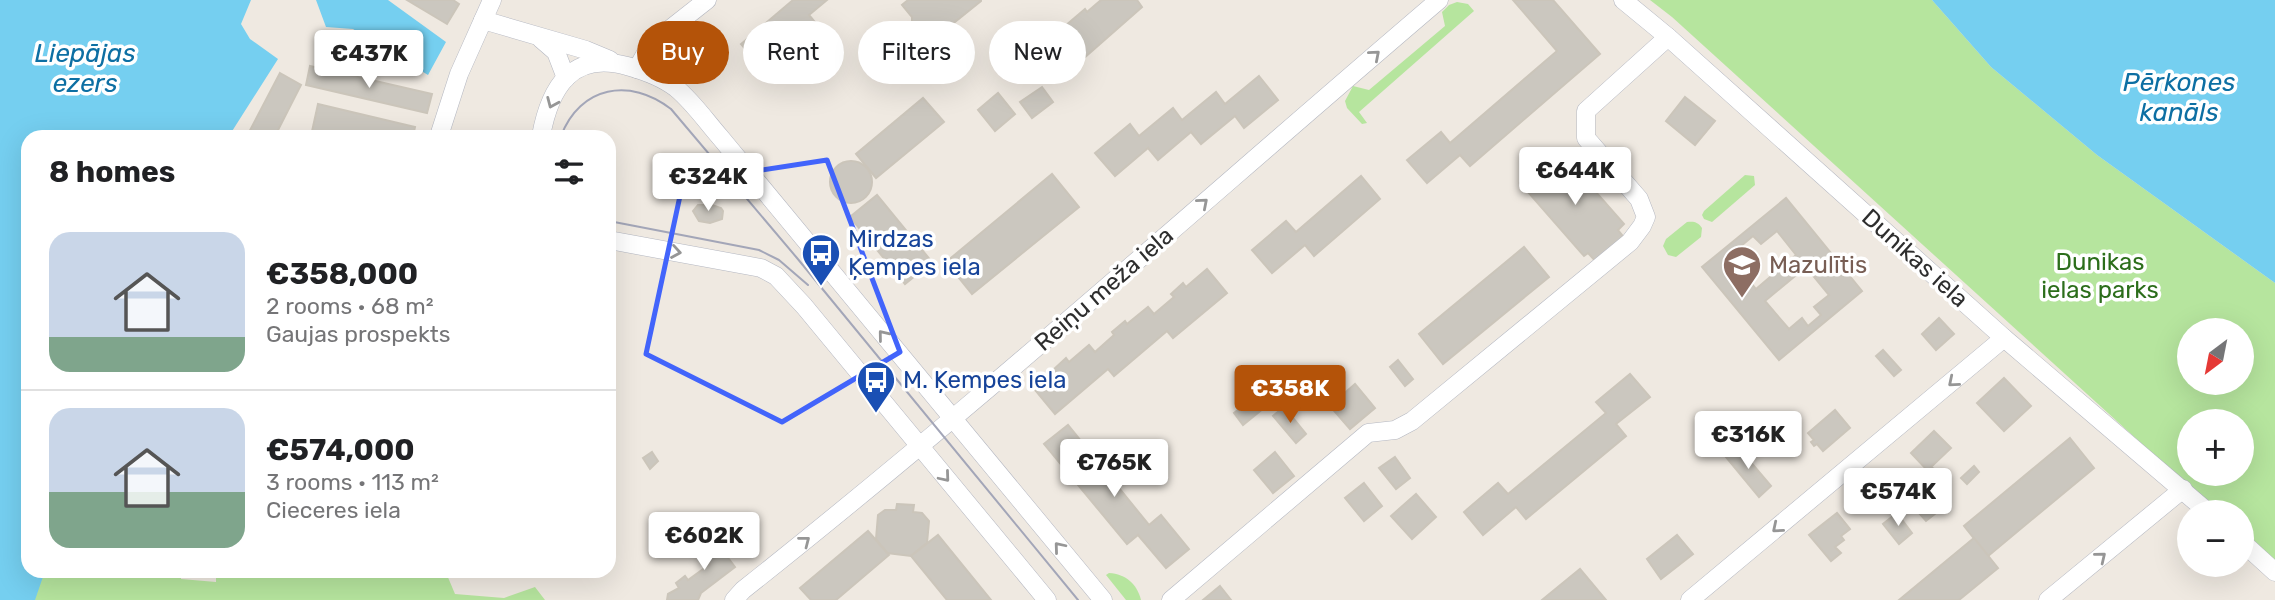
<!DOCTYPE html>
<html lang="en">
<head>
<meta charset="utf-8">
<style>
	:root { --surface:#fff; --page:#f2f2f2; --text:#202124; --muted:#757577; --line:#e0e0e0; --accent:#b45309 }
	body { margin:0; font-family:Rubik,sans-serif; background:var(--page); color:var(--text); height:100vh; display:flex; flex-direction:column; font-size:26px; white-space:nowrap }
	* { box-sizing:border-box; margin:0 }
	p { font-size:23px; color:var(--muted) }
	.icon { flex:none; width:38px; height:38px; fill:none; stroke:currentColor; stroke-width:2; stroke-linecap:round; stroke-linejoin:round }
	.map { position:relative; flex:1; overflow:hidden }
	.sheet { position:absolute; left:21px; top:130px; width:595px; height:448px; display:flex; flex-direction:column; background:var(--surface); border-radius:21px; box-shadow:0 7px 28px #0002 }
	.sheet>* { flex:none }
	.hud { position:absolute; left:637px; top:21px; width:665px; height:63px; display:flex; gap:14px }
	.needle { width:46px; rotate:212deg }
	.tools { position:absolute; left:2177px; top:318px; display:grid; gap:14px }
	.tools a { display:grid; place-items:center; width:77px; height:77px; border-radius:50%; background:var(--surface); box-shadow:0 7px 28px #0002; font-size:35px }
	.price { position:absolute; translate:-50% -60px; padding:0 16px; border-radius:7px; background:#fff; color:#222; font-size:23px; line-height:46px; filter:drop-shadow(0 2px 4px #0008) }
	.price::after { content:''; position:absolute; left:50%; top:42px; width:21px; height:16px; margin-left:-10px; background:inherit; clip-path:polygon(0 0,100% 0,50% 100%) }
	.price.on { background:var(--accent); color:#fff }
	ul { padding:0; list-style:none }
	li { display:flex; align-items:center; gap:21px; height:175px; padding:0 28px }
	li+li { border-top:2px solid var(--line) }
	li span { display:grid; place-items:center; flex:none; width:196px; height:140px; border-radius:21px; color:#555 }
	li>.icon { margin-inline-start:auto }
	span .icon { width:84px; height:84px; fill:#fffc; stroke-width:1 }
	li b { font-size:30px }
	h2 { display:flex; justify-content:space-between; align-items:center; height:84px; padding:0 28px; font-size:30px }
	.tag { padding:0 24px; border-radius:32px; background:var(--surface); box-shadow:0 7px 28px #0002; font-size:24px; line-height:63px }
	.tag.on { background:var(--accent); color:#fff }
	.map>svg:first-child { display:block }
	.green { fill:#b6e59e; fill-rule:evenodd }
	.water { fill:#75cff0 }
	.building { fill:#cbc7bf; stroke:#cbc5ba; stroke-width:2; fill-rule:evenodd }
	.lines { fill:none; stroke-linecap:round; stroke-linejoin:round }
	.minor-casing { stroke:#b4b7c1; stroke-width:19 }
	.minor { stroke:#fff; stroke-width:18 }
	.tram { stroke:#a3a6b8; stroke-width:2 }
	.oneway { stroke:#969696 }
	.marked { fill:none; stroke:#4264fb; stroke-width:5; stroke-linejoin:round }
	.labels { text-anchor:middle; stroke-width:7; stroke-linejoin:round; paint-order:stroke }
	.transit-label { font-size:24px; fill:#164399; stroke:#fff; text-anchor:start }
	.street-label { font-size:24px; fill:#2e2e2e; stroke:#fff }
	.park-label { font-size:24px; fill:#2c6e1b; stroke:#fff }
	.education-label { font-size:24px; fill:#785e54; stroke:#fff; text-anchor:start }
	.water-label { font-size:26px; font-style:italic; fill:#0d6fa3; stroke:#fff }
</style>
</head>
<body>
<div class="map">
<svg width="2275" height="600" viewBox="0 0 2275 600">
	<rect width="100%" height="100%" fill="#efe9e1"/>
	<g class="green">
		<polygon points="0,0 28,136 28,570 181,571 181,579 216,582 216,570 450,571 447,575 455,594 504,598 535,587 545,600 0,600"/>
		<path d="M1650 0H1932L1991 67 2097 155 2275 283V564L2242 534V513H2218L1672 17ZM2189 331H2242V383H2189ZM2189 422H2242V474H2189Z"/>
		<polygon points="1457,2 1468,4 1474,11 1359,112 1367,123 1362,124 1347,108 1345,101 1353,86 1369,90 1445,26 1442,12 1449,5"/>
		<polygon points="1745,175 1754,176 1755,185 1712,222 1704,219 1702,215 1704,211"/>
		<path d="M1687 222C1694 221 1698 222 1702 228L1701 237 1676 257 1668 255 1663 246 1666 239Z"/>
		<path d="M1109 573C1126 574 1137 584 1141 600H1126L1106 575Z"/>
	</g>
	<g class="water">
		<polygon points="0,0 251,0 241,24 250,39 278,59 229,136 28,136 28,570 45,571 35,600 0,600"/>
		<polygon points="316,0 388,0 446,42 428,75 353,29 326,27"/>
		<polygon points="1932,0 2275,0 2275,283 2097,155 1991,67"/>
	</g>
	<g class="building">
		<polygon points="407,0 453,0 459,4 447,24"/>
		<polygon points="793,0 827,0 809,15 815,22 794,39 797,42 784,53 781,50 761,67 741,44"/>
		<polygon points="908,0 981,0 981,1 950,26 962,40 944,55 932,40 925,40 912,32 912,17 902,5"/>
		<polygon points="1101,0 1137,0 1142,7 1076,65 1052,37 1085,9 1087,12"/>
		<polygon points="1513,0 1553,0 1600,54 1470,166 1460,155 1427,183 1407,160 1441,132 1450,143 1557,51"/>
		<polygon points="310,66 432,94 427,113 306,85"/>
		<polygon points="280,73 301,85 275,136 247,136"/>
		<polygon points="1259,76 1278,100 1244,128 1235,116 1201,144 1191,132 1158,160 1148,148 1115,176 1095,153 1130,124 1139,136 1173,108 1182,120 1216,92 1225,104"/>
		<polygon points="1042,87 1053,102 1032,118 1020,102"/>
		<polygon points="998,93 1015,114 995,131 978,110"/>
		<polygon points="1685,97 1715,121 1695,145 1666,121"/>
		<polygon points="923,98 944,122 876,178 856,154"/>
		<polygon points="318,104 415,127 413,136 311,136"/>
		<polygon points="1558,149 1624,224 1618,230 1626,240 1599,265 1588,253 1584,256 1520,183"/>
		<circle cx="851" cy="182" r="21"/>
		<polygon points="1052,174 1079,207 972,294 946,262"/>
		<polygon points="1361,176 1380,199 1314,256 1305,245 1272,273 1252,250 1286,221 1296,232"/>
		<polygon points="877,195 932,262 905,284 850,217"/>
		<path d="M1786 198 1862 291 1779 360 1702 267ZM1777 231 1796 255 1756 289 1736 264 1748 254 1741 246 1753 236 1761 244ZM1806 267 1829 295 1814 307 1821 315 1808 326 1802 318 1789 329 1765 301Z"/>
		<polygon points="698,205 712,205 721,208 723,211 722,219 710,223 699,221 693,211"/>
		<polygon points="1524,247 1549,277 1443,364 1419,334"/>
		<polygon points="1207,269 1227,293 1173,338 1167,331 1114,376 1108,369 1055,414 1035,390 1056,373 1053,370 1066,358 1069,362 1089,345 1095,352 1114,335 1112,332 1125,321 1127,324 1148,307 1154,314 1174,297 1171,294 1183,283 1186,287"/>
		<polygon points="1939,318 1954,334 1936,350 1922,334"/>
		<polygon points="1883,350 1901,370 1894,376 1876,356"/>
		<polygon points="1398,360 1413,379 1405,386 1390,367"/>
		<polygon points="1630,374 1650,397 1616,424 1626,436 1526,519 1516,507 1483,535 1464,512 1498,483 1508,494 1606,413 1596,402"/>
		<polygon points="2004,378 2031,406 2004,431 1977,403"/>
		<polygon points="1273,384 1281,394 1243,425 1234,413 1253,398 1249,394 1260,385 1265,391"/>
		<polygon points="1355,384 1375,408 1350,429 1330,406"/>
		<polygon points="1284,407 1306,434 1296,443 1273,416"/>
		<polygon points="1835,410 1850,428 1823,451 1817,444 1814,446 1811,442 1814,440 1808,433"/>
		<polygon points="1068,425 1149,525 1161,515 1189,549 1166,568 1138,535 1127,544 1044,444"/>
		<polygon points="1934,431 1951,448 1931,467 1934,469 1930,473 1911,453"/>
		<polygon points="2070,438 2094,468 1988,556 1964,526"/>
		<polygon points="1737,446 1771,486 1759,497 1725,456"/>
		<polygon points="652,452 658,461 650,469 643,458"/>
		<polygon points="1275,452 1294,476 1273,493 1254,470"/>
		<polygon points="1395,457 1410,478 1396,489 1379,468"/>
		<polygon points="1974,466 1979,472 1967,484 1961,478"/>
		<polygon points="1364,483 1382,506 1364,521 1345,498"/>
		<polygon points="1923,492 1940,510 1926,521 1910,503"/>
		<polygon points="1416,494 1436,517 1412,539 1391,516"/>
		<polygon points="897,504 914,505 913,512 922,513 929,521 927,543 911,556 887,553 876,539 878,515 885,510 896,510"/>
		<polygon points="1837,513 1850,529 1841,536 1844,540 1835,547 1841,553 1831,561 1809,535"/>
		<polygon points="1897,513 1912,533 1899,544 1883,524"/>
		<polygon points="868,531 889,555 836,600 811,600 800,588"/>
		<polygon points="710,534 735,567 701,593 698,600 667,600 668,594 679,588 676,583 685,576 688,580 710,564 696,545"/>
		<polygon points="938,535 991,600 947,600 911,556"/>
		<polygon points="1677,535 1693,554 1661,579 1647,559"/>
		<polygon points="1974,538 1998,568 1959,600 1899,600"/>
		<polygon points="1580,569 1606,600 1542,600"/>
		<polygon points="1220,586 1231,600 1203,600"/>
	</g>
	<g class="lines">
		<g class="minor-casing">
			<g id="minor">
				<polyline points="1623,0 1668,37 2004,338 2209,513"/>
				<polyline points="483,20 586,50 610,60"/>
				<polyline points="541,39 556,52 566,78"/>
				<polyline points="637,69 651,44 707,0"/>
				<polyline points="439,136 459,74 492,0"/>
				<path d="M541 136C550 87 572 51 627 66 645 71 662 77 676 88 693 102 706 121 720 137L1103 600"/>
				<polyline points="609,240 761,268 776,276 804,306 1047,600"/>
				<polyline points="2242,542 2275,572"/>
				<path d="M734 600 743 590C982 401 1208 197 1439 0"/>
				<polyline points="1171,600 1368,433 1395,430 1412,421 1630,242 1642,226 1646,217 1639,199 1586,138 1586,111 1668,37"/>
				<polyline points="1690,600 2004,338"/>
				<polyline points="2048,600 2183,489"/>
			</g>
		</g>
		<use href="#minor" class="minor"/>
		<g class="tram">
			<path d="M561 136C580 86 630 77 671 109L797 258 1078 600"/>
			<polyline points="609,221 759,250 779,260 808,285"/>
		</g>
	</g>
	<defs><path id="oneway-chevron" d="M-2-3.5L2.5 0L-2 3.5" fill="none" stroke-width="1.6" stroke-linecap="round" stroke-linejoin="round" transform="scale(1.75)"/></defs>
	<g class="oneway">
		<use href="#oneway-chevron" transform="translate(1375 55) rotate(-41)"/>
		<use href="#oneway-chevron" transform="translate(552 103) rotate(113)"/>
		<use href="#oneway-chevron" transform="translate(1203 203) rotate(-41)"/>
		<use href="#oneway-chevron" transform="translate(676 252) rotate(10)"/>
		<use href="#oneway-chevron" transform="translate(883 335) rotate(-129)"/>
		<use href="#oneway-chevron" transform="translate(1953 382) rotate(140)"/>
		<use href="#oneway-chevron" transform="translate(945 477) rotate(50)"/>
		<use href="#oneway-chevron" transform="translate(1777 528) rotate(140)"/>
		<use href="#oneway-chevron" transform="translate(805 541) rotate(-38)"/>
		<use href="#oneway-chevron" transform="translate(1059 547) rotate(-130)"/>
		<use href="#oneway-chevron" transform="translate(2101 557) rotate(-39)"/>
	</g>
	<path class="marked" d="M827 160 900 352 782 422 646 354 683 182Z"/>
	<defs>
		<g id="bus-pin" transform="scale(2.0125)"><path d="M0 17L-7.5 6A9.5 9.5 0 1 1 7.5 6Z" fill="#1a4fb4" stroke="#fff"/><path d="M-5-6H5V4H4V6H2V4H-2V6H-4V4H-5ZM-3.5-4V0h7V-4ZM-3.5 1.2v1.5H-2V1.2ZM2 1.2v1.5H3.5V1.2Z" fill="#fff"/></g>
		<g id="school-pin" transform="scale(2.0125)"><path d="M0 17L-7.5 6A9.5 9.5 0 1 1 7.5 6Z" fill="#8d6e63" stroke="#fff"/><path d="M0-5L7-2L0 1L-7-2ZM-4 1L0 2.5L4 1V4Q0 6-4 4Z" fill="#fff"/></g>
	</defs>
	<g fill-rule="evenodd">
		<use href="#bus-pin" x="821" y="253"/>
		<use href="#school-pin" x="1742" y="265"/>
		<use href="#bus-pin" x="876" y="380"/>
	</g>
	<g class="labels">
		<g class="transit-label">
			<text x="848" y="247">Mirdzas<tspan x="848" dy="28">Ķempes iela</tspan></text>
			<text x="903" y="388">M. Ķempes iela</text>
		</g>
		<g class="street-label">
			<text transform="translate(1915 258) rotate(42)" y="8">Dunikas iela</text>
			<text transform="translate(1104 289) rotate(-41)" y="8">Reiņu meža iela</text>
		</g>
		<g class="park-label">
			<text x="2100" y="270">Dunikas<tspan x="2100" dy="28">ielas parks</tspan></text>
		</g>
		<g class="education-label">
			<text x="1769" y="273">Mazulītis</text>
		</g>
		<g class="water-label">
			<text x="85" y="62">Liepājas<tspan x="85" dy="30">ezers</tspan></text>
			<text x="2179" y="91">Pērkones<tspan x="2179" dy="30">kanāls</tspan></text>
		</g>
	</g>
</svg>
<div class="tools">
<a><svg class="needle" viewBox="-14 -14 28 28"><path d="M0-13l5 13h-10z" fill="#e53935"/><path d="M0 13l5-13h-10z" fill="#757577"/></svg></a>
<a>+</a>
<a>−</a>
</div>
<b class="price" style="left:369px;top:90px">€437K</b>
<b class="price" style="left:1575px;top:207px">€644K</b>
<b class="price" style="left:708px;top:213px">€324K</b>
<b class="price on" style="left:1290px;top:425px">€358K</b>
<b class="price" style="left:1748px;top:471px">€316K</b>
<b class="price" style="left:1114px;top:499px">€765K</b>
<b class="price" style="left:1898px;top:528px">€574K</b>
<b class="price" style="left:704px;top:572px">€602K</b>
<div class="hud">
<a class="tag on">Buy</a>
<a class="tag">Rent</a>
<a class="tag">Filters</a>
<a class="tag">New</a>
</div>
<section class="sheet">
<h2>8 homes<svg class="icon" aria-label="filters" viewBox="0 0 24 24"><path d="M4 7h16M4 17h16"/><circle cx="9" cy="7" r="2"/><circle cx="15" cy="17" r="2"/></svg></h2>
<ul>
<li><span style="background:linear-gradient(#c9d6e8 75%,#7fa58c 0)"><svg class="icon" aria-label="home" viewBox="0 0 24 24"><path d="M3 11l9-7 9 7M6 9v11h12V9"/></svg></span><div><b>€358,000</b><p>2 rooms · 68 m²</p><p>Gaujas prospekts</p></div></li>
<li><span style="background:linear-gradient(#c9d6e8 60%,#7fa58c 0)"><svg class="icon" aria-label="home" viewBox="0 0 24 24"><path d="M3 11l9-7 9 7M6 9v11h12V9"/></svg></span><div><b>€574,000</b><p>3 rooms · 113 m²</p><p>Cieceres iela</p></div></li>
</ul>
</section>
</div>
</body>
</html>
